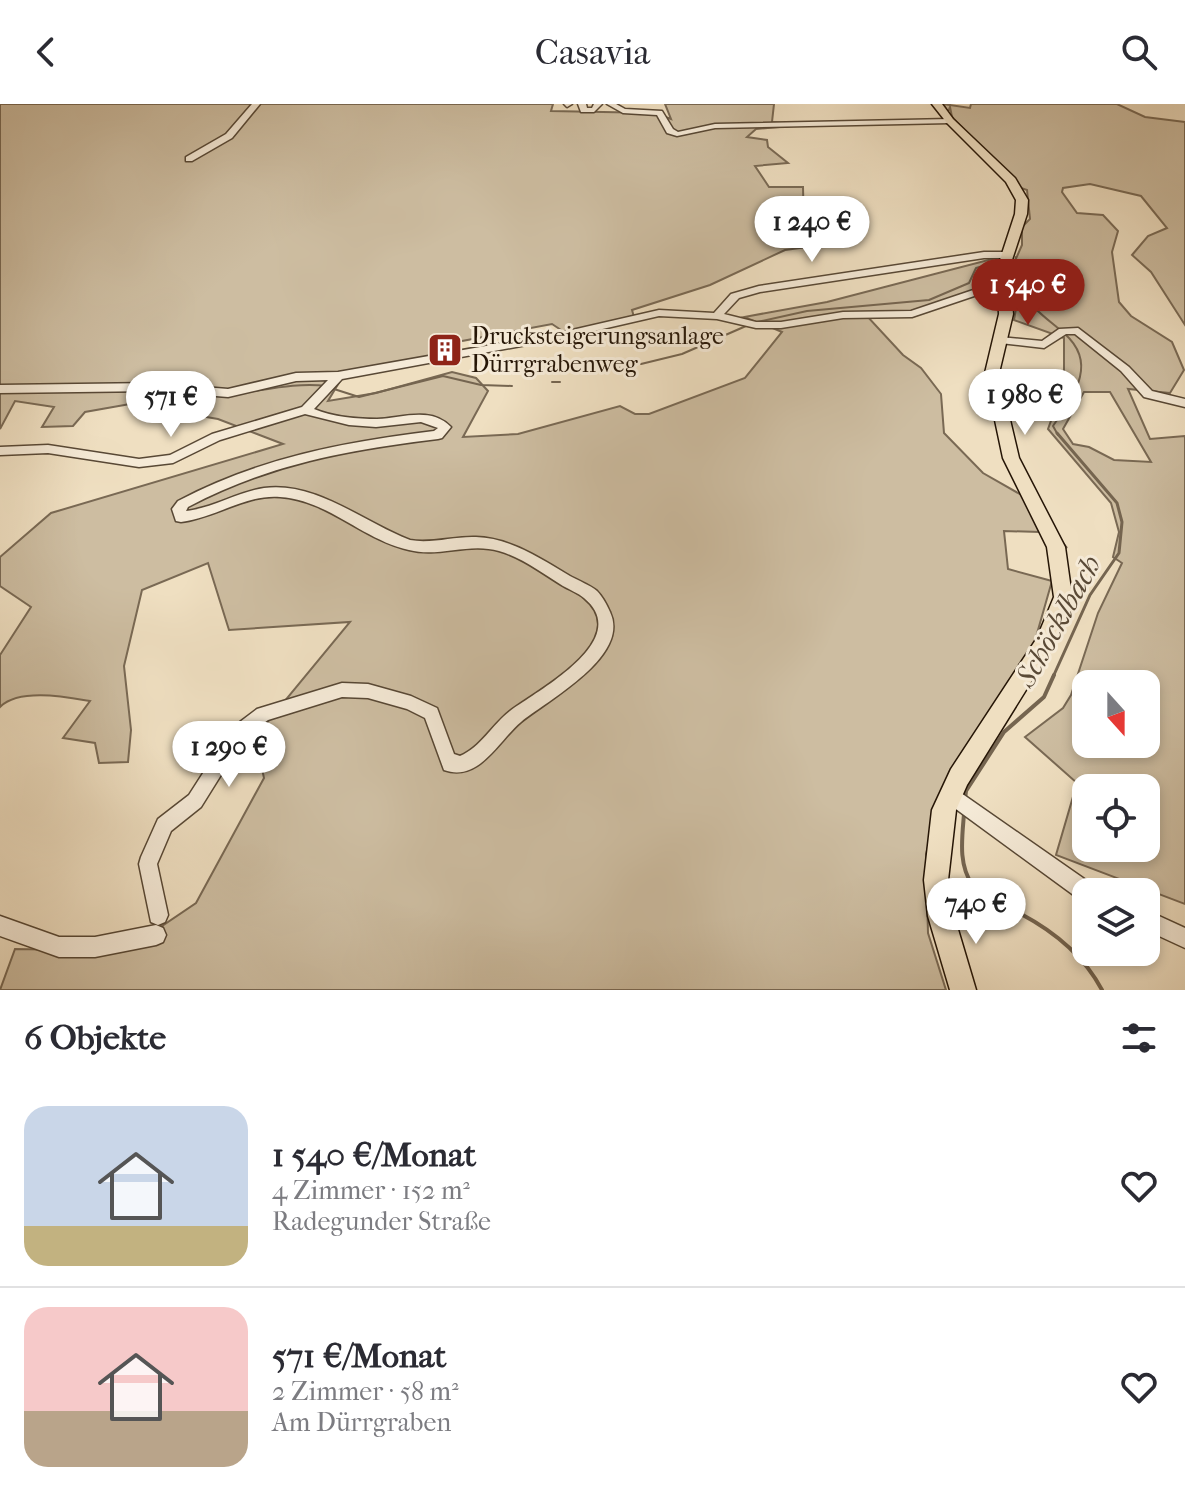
<!DOCTYPE html>
<html lang="de">
<head>
<meta charset="utf-8">
<style>
	:root { --surface:#fff; --page:#f2f2f3; --text:#2b2b33; --muted:#7c7c81; --line:#e1e1e2; --accent:#8f2418 }
	body { margin:0; font-family:"IM FELL French Canon",serif; background:var(--page); color:var(--text); height:100vh; display:flex; flex-direction:column; font-size:30px; white-space:nowrap }
	* { box-sizing:border-box; margin:0 }
	p { font-size:26px; color:var(--muted) }
	.icon { flex:none; width:44px; height:44px; fill:none; stroke:currentColor; stroke-width:2; stroke-linecap:round; stroke-linejoin:round }
	.map { position:relative; height:886px; overflow:hidden }
	.panel { display:flex; flex-direction:column; background:var(--surface); flex:1 }
	.panel>* { flex:none }
	.needle { width:52px; rotate:159deg }
	.fabs { position:absolute; left:1072px; top:566px; display:grid; gap:16px }
	.fabs a { display:grid; place-items:center; width:88px; height:88px; border-radius:16px; background:var(--surface); box-shadow:0 4px 12px #0003; font-size:40px }
	.price { position:absolute; translate:-50% -68px; padding:0 18px; border-radius:28px; background:#fff; color:#222; font-size:26px; line-height:52px; filter:drop-shadow(0 2px 4px #0008) }
	.price::after { content:''; position:absolute; left:50%; top:48px; width:24px; height:18px; margin-left:-12px; background:inherit; clip-path:polygon(0 0,100% 0,50% 100%) }
	.price.active { background:var(--accent); color:#fff }
	ul { padding:0; list-style:none }
	li { display:flex; align-items:center; gap:24px; height:200px; padding:0 24px }
	li+li { border-top:2px solid var(--line) }
	li span { display:grid; place-items:center; flex:none; width:224px; height:160px; border-radius:24px; color:#555 }
	li>.icon { margin-inline-start:auto }
	span .icon { width:96px; height:96px; fill:#fffc; stroke-width:1 }
	li b { font-size:34px }
	h2 { display:flex; justify-content:space-between; align-items:center; height:96px; padding:0 24px; font-size:34px }
	header { display:flex; justify-content:space-between; align-items:center; height:104px; padding:0 24px; background:var(--surface); font-size:36px; font-weight:600 }
	.map>svg:first-child { display:block }
	.green { fill:#cdbda1; stroke:#796954; stroke-width:2; fill-rule:evenodd }
	.lines { fill:none; stroke-linecap:round; stroke-linejoin:round }
	.stream-far2 { stroke:#756550; stroke-width:2 }
	.stream-far1 { stroke:#756550; stroke-width:3 }
	.stream { stroke:#756550; stroke-width:4 }
	.minor-casing { stroke:#584835; stroke-width:3 }
	.major-casing { stroke:#251506; stroke-width:3 }
	.minor { fill:#f5ead7; fill-rule:evenodd }
	.major { fill:#efdfc1; fill-rule:evenodd }
	.labels { text-anchor:middle; stroke-width:6; stroke-linejoin:round; paint-order:stroke }
	.far-poi-label { font-size:24px; fill:#251506; stroke:#f5ead7; text-anchor:start }
	.water-label { font-size:30px; font-style:italic; fill:#5a4a37; stroke:#f5ead7 }
</style>
</head>
<body>
<header><svg class="icon" aria-label="back" viewBox="0 0 24 24"><path d="M15 5l-7 7 7 7"/></svg>Casavia<svg class="icon" aria-label="search" viewBox="0 0 24 24"><circle cx="10" cy="10" r="6"/><path d="M15 15l6 6"/></svg></header>
<div class="map">
<svg width="1185" height="886" viewBox="0 0 1185 886">
	<rect width="100%" height="100%" fill="#efdfc1"/>
	<filter id="stains"><feTurbulence type="fractalNoise" baseFrequency=".0025" numOctaves="4"/><feColorMatrix values="0 0 0 0 .2 0 0 0 0 .09 0 0 0 0 .02 0 0 0 .5 -.17"/></filter>
	<radialGradient id="worn" r=".72"><stop offset=".6" stop-color="#630" stop-opacity="0"/><stop offset="1" stop-color="#630" stop-opacity=".3"/></radialGradient>
	<g class="green">
		<path d="M0 0H553L551 7 655 9 671 15 665 0H774L772 18 803 21 756 25 747 33 767 36 768 43 788 59 755 62 769 83H803L804 127 808 143 785 146 710 181 632 206 634 213 567 230 552 220 441 241 436 254 343 272 328 297 376 289 452 268 476 274 488 287 463 333 518 330 620 302 635 310H649L745 274 782 228 775 225 823 215 867 212 903 251 921 264 941 290 944 329 983 369 1025 393 1067 444 1048 436 1040 428 1004 427 1008 465 1052 477 1034 540 943 686 926 750 928 829 946 886H0L15 845 125 847 196 799 264 674 255 633 350 518 229 526 208 459 142 486 124 562 131 626 128 658 99 659 95 639 63 634 90 597C66 593 19 584 0 603V551L31 503 0 482V453L51 409 283 340 218 315 130 300 85 308 73 322 42 323 54 303 15 297 0 325Z"/>
		<path d="M943 0 970 4 971 0H1117L1145 13 1185 18V221L1151 168 1132 151 1148 132 1167 124 1141 92 1090 80 1063 84 1062 88 1077 109 1103 111 1118 127 1112 148 1119 198 1131 212 1172 238 1184 266 1170 289 1128 285 1150 335 1185 332V800L1056 751 1077 679 1025 633 1063 604 1071 591 1098 509 1122 459 1113 453 1119 428 1111 399 1048 325 1064 281V234L1014 216 1018 193 1011 166 1022 141V123L1030 115 1027 86 1021 84 952 13 950 3 948 8ZM1084 288H1110L1151 358 1114 356 1089 343 1073 340 1063 325ZM1086 580H1146V640H1086ZM1086 684H1146V744H1086Z"/>
		<polygon points="996,154 996,163 979,169 977,175 987,182 909,208 813,213 764,221 744,213 827,198"/>
	</g>
	<g class="lines">
		<g class="stream-far2">
			<path d="M1016 153C1008 187 1035 205 1059 225"/>
			<polyline points="753,219 807,207 929,196 969,179 976,164 995,159"/>
			<polyline points="641,260 682,250 746,222"/>
			<polyline points="615,264 624,262"/>
			<polyline points="526,268 535,270"/>
			<polyline points="552,278 560,278"/>
			<polyline points="334,285 359,293 443,272 481,281 512,282"/>
			<polyline points="40,288 124,287"/>
			<path d="M183 289C233 299 277 276 327 282"/>
			<path d="M1058 331 1053 322C1074 291 1098 260 1065 230"/>
		</g>
		<polyline class="stream-far1" points="1053,573 1090,491 1119,449 1122,418 1117,399 1057,329"/>
		<g class="stream">
			<polyline points="965,695 966,687 1004,628 1044,593 1054,571"/>
			<path d="M964 710C962 735 958 761 973 782 985 798 1005 802 1021 810 1055 828 1084 852 1102 886"/>
		</g>
		<g class="minor-casing">
			<g id="minor">
				<polygon points="252,0 260,0 232,34 192,57 186,57 186,53 226,30"/>
				<polygon points="564,0 572,0 567,3"/>
				<polygon points="578,0 586,0 587,4 592,4 594,0 602,0 594,8 581,8"/>
				<polygon points="607,0 616,0 625,5 662,7 673,25 678,28 715,20 950,15 954,17 950,19 715,24 677,32 667,29 657,11 623,9"/>
				<path d="M984 148H1006L1011 151 1006 154H984L760 188 739 194 724 210 756 218H781L843 208 911 207 991 180H1004L1009 183 1004 186H992L912 213 843 214 781 224H756L717 215 659 212 559 235 342 275 314 305C333 313 357 315 377 315 402 314 431 302 451 323L442 334 438 335C348 346 269 360 188 403L186 407C214 404 237 388 264 384 316 377 363 418 410 436 432 440 454 432 476 433 511 434 541 455 570 472 579 477 590 481 597 487 602 492 607 501 610 508 631 552 548 596 521 618 499 636 479 679 444 666L425 614 407 605 368 594 342 593 268 616 244 634 201 703 171 727 157 760 168 811 165 818 158 821 151 818 139 760 141 753 158 715 189 691 232 624 257 605 342 579 368 580 411 592 437 604 454 650 460 652C481 643 492 621 510 607 536 587 635 536 584 494 578 489 570 486 563 482 543 470 523 454 499 447 469 438 439 454 409 446 363 436 328 396 280 393 246 390 215 414 181 418L176 417 172 405 178 397C259 354 344 338 434 327L438 324 421 318 376 323 349 321 305 310 220 336 173 359 139 363 48 349 0 351V343L48 341 139 355 170 351 212 330 302 303 328 276 296 277 228 293 155 287 0 289V281L155 279 228 285 296 269 338 268 559 229 659 206 714 209 731 190 759 182Z"/>
				<polygon points="1078,224 1129,263 1152,287 1185,295 1185,303 1144,293 1121,267 1075,230 1066,230 1044,244 1000,239 995,236 1000,233 1042,237 1059,225"/>
				<polygon points="951,682 1093,781 1096,788 1086,788 1086,798 1079,795 945,697 942,691 945,685"/>
				<polygon points="1146,806 1185,824 1185,844 1146,826"/>
				<polygon points="0,812 59,833 95,833 156,821 163,824 166,831 163,838 156,841 95,853 59,853 0,832"/>
			</g>
		</g>
		<g class="major-casing">
			<polygon id="major" points="932,0 942,0 953,15 1015,74 1028,96 1027,110 1009,165 1013,210 999,269 1019,354 1065,443 1072,493 1052,544 967,681 956,706 948,776 954,812 976,886 950,886 928,812 924,776 932,706 951,665 1037,534 1054,493 1047,443 1003,354 985,269 999,210 997,165 1015,110 1016,96 1006,78 947,19"/>
		</g>
		<use href="#minor" class="minor"/>
		<use href="#major" class="major"/>
	</g>
	<defs>
		<g id="building-square" transform="scale(1.8)"><rect x="-9" y="-9" width="18" height="18" rx="4" fill="#8f2418" stroke="#f5ead7"/><path d="M-4-6H4V6H1V3H-1V6H-4ZM-2.5-4.3h1.7v1.8h-1.7ZM.8-4.3h1.7v1.8H.8ZM-2.5-1h1.7V.8h-1.7ZM.8-1h1.7V.8H.8Z" fill="#fff"/></g>
	</defs>
	<g fill-rule="evenodd">
		<use href="#building-square" x="445" y="246"/>
	</g>
	<g class="labels">
		<g class="far-poi-label">
			<text x="471" y="240">Drucksteigerungsanlage<tspan x="471" dy="28">Dürrgrabenweg</tspan></text>
		</g>
		<g class="water-label">
			<text transform="translate(1058 517) rotate(-61)" y="10">Schöcklbach</text>
		</g>
	</g>
	<rect width="100%" height="100%" filter="url(#stains)"/>
	<rect width="100%" height="100%" fill="url(#worn)"/>
</svg>
<div class="fabs">
<a><svg class="needle" viewBox="-14 -14 28 28"><path d="M0-13l5 13h-10z" fill="#e53935"/><path d="M0 13l5-13h-10z" fill="#7c7c81"/></svg></a>
<a><svg class="icon" aria-label="locate" viewBox="0 0 24 24"><circle cx="12" cy="12" r="6"/><path d="M12 2v4M12 18v4M2 12h4M18 12h4"/></svg></a>
<a><svg class="icon" aria-label="layers" viewBox="0 0 24 24"><path d="M12 4l9 5-9 5-9-5zM3 14l9 5 9-5"/></svg></a>
</div>
<b class="price" style="left:812px;top:160px">1 240 €</b>
<b class="price active" style="left:1028px;top:223px">1 540 €</b>
<b class="price" style="left:1025px;top:333px">1 980 €</b>
<b class="price" style="left:171px;top:335px">571 €</b>
<b class="price" style="left:229px;top:685px">1 290 €</b>
<b class="price" style="left:976px;top:842px">740 €</b>
</div>
<section class="panel">
<h2>6 Objekte<svg class="icon" aria-label="filters" viewBox="0 0 24 24"><path d="M4 7h16M4 17h16"/><circle cx="9" cy="7" r="2"/><circle cx="15" cy="17" r="2"/></svg></h2>
<ul>
<li><span style="background:linear-gradient(#c9d6e8 75%,#c2b280 0)"><svg class="icon" aria-label="home" viewBox="0 0 24 24"><path d="M3 11l9-7 9 7M6 9v11h12V9"/></svg></span><div><b>1 540 €/Monat</b><p>4 Zimmer · 152 m²</p><p>Radegunder Straße</p></div><svg class="icon" aria-label="heart" viewBox="0 0 24 24"><path d="M12 20l-8-8c-3-5 5-10 8-4 3-6 11-1 8 4z"/></svg></li>
<li><span style="background:linear-gradient(#f6c9c9 65%,#b9a48a 0)"><svg class="icon" aria-label="home" viewBox="0 0 24 24"><path d="M3 11l9-7 9 7M6 9v11h12V9"/></svg></span><div><b>571 €/Monat</b><p>2 Zimmer · 58 m²</p><p>Am Dürrgraben</p></div><svg class="icon" aria-label="heart" viewBox="0 0 24 24"><path d="M12 20l-8-8c-3-5 5-10 8-4 3-6 11-1 8 4z"/></svg></li>
</ul>
</section>
</body>
</html>
